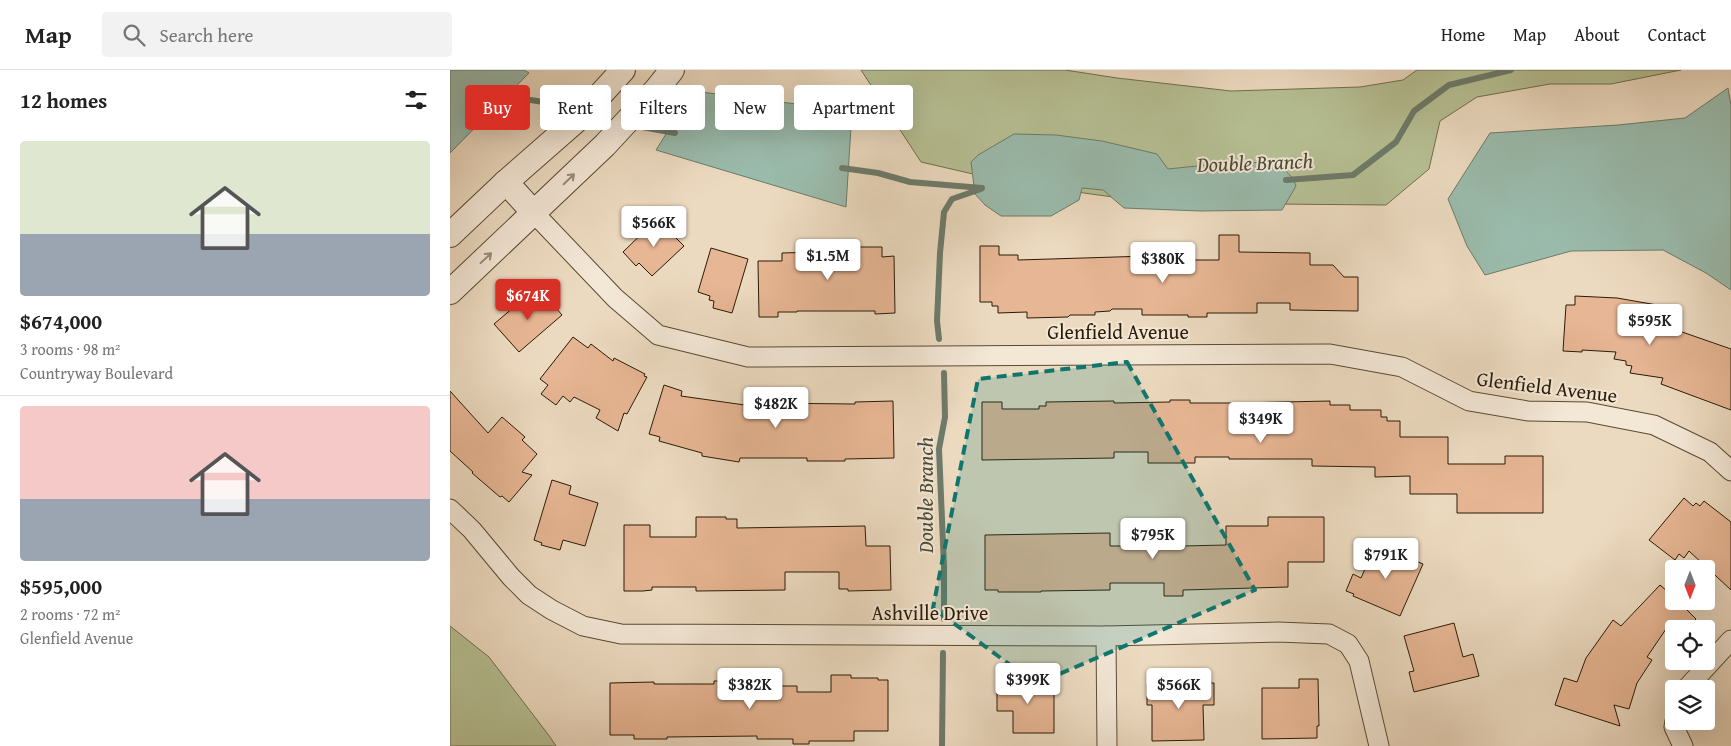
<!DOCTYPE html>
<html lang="en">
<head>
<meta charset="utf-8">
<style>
	:root { --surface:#fff; --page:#f2f2f2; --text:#222; --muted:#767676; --line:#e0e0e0; --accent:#d93025 }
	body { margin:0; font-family:"Gentium Book Plus",serif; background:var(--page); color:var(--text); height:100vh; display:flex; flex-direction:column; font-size:19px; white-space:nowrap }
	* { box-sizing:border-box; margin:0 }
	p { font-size:16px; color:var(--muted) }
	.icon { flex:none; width:28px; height:28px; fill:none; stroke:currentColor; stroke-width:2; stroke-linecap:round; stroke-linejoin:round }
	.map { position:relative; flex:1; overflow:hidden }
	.panel { display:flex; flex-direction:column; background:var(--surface); width:450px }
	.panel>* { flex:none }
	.guide { position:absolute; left:15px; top:15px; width:475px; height:45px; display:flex; gap:10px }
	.needle { width:32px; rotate:180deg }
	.tools { position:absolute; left:1215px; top:490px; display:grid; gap:10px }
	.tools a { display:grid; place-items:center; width:50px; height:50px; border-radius:5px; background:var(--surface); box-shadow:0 5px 20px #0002; font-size:25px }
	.price { position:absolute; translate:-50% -42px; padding:0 11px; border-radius:5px; background:#fff; color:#222; font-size:16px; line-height:32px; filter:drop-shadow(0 1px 2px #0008) }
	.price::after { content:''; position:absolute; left:50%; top:30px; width:15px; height:11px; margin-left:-8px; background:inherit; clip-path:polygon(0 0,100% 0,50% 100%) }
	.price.active { background:var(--accent); color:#fff }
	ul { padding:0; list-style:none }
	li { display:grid; align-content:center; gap:10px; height:265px; padding:0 20px }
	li+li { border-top:1px solid var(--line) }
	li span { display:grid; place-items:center; height:155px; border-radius:5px; color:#555 }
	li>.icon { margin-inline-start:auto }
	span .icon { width:90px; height:90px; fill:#fffc; stroke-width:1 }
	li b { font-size:21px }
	h2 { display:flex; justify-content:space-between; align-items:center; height:60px; padding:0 20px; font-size:21px }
	.pill { padding:0 18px; border-radius:5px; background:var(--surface); box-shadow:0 5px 20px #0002; font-size:18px; line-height:45px }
	.pill.active { background:var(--accent); color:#fff }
	header { display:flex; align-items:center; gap:30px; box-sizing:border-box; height:70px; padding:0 25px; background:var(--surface); border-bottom:1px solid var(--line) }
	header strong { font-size:24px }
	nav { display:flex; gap:28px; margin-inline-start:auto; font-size:18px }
	.search { width:350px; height:45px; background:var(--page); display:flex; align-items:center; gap:12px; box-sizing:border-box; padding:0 18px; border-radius:5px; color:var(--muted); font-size:19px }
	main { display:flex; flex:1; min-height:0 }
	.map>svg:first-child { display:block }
	.green { fill:#b6c094; stroke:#706e4d }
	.water { fill:#9abbac; stroke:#6d7b6a }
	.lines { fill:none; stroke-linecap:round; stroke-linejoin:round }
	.stream { stroke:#6d7b6a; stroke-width:6 }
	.building { fill:#e7b694; stroke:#291b06 }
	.minor-casing { stroke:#5a4b34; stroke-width:21 }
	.tertiary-casing { stroke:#5a4b34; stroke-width:26 }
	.minor { stroke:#f3e7d6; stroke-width:19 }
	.tertiary { stroke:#f3e7d6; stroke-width:24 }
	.oneway { stroke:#988b78 }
	.marked { fill:#0f766e; fill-opacity:0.2; stroke:#0f766e; stroke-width:4; stroke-dasharray:10 6; stroke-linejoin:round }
	.labels { text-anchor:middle; stroke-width:4; stroke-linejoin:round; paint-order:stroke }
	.street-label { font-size:20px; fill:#291b06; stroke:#f3e7d6 }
	.water-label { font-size:21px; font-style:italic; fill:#4b4b38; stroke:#f3e7d6 }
</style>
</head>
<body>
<header>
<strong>Map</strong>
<div class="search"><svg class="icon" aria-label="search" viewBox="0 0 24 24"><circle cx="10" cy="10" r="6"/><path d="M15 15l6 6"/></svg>Search here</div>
<nav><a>Home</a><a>Map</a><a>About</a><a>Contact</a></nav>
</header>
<main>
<section class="panel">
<h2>12 homes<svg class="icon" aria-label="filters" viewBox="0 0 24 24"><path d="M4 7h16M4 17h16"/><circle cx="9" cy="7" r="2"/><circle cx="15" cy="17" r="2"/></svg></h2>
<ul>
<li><span style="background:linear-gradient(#dfe7d0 60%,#9aa5b1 0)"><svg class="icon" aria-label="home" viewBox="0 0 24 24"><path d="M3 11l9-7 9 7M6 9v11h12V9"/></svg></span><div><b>$674,000</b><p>3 rooms · 98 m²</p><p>Countryway Boulevard</p></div></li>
<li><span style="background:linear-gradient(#f6c9c9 60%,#9aa5b1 0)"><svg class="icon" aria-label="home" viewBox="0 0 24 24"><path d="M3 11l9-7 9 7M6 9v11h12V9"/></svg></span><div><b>$595,000</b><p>2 rooms · 72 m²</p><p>Glenfield Avenue</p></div></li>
</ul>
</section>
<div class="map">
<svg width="1281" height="676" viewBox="0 0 1281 676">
	<rect width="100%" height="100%" fill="#ecdac0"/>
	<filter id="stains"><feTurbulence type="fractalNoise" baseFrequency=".004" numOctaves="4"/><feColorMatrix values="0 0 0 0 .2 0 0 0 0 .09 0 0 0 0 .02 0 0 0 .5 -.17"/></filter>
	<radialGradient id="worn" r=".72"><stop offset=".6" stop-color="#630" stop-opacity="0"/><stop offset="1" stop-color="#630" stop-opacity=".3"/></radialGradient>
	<g class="green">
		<polygon points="411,0 615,0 667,8 781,21 910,17 953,10 967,0 1231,0 1161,14 1100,14 1027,27 990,51 979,99 936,135 706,133 562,113 471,92"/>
		<polygon points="0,556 39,587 100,667 106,676 0,676"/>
	</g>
	<g class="water">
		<polygon points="0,0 74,0 79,3 0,83"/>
		<polygon points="1278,18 1281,35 1281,220 1256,203 1213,180 1121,181 1035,205 1017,176 998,129 1040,63 1168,55 1235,48"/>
		<polygon points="243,21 402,41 396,137 206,80"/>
		<polygon points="564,64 606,65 652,71 707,84 718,99 766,94 826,92 843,108 846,116 832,140 750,141 674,138 653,120 632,118 629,130 601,146 551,146 535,135 525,124 521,92 528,85"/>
	</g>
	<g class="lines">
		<g class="stream">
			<polyline points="49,25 100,33 121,38"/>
			<polyline points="181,55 225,63"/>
			<polyline points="392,98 428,103 460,112 532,118"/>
			<polyline points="836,110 903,105 946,72 964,41 999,15 1061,0"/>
			<polyline points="489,269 487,251 490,183 494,142 502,129 531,119"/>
			<polyline points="494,549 494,497 489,379 495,347 494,303"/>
			<polyline points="492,676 493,583"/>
		</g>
	</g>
	<g class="building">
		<polygon points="207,149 234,176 202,206 189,193 186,196 173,182"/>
		<polygon points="769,165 789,165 789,182 860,183 860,195 883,195 894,207 908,207 908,241 840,240 840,233 807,233 807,243 757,243 757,247 738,247 738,245 692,245 692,239 662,239 660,241 645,242 645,245 620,245 618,247 577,248 577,242 548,243 548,236 542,236 542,232 530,232 530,176 549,176 549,185 568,185 568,190 698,186 698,188 712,188 712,190 769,190"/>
		<polygon points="366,174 394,174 394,177 432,177 432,187 444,186 445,243 425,244 425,241 347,241 347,242 328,242 328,247 309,247 308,191 332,191 332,183 366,182"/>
		<polygon points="261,178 298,189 282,243 263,238 264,231 259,230 260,226 248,222"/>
		<polygon points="84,220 96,234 100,231 112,245 69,282 44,254"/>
		<polygon points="1125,226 1167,228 1207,235 1204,249 1210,250 1209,254 1281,279 1281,340 1211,314 1213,308 1180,303 1182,296 1176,295 1176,291 1164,289 1166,282 1132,280 1132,282 1113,281 1116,235 1125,235"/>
		<polygon points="123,267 138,278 141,274 163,291 164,288 195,304 194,306 197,307 177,344 174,343 168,361 146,348 150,340 124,327 120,332 113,326 106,335 91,324 98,315 90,309"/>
		<polygon points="214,315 232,321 231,326 309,337 309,333 405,334 405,332 443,331 444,388 395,389 395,391 357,391 357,388 290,388 289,392 252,386 252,383 209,371 210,367 199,364"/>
		<polygon points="0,321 38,363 52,347 75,367 72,370 87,384 72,402 82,405 59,432 52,426 50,427 22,403 23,402 0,381"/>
		<polygon points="720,330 740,330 740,333 787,333 880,331 880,335 900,335 900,340 931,340 931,347 937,347 937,351 950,351 950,367 998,367 998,394 1055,394 1055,386 1093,386 1093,443 1007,443 1007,424 960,424 960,406 925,407 925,397 862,396 862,389 779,389 779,387 745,387 745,393 698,393 698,382 664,382 664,388 532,390 532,332 552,332 552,339 589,339 589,336 596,336 596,332 664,331 664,333 720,332"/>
		<polygon points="102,410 121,416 119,424 148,433 135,476 113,470 110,480 91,475 92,473 84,470"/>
		<polygon points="1234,428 1243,436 1246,433 1250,436 1254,431 1281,452 1281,520 1239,481 1234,488 1229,484 1225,490 1199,470"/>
		<polygon points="246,447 276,447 276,449 287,449 287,458 415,456 416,476 440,476 441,520 398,521 398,519 389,519 389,502 335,502 335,520 246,521 246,517 202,517 202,520 193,521 174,521 174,455 200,455 200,467 246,467"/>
		<polygon points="818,447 874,447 874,492 838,492 838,517 733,520 733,526 714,526 714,513 660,513 660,520 591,521 591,522 548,522 548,520 535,520 535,465 660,463 660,476 709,476 709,464 732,464 733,476 776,475 776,456 818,456"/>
		<polygon points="926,474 973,494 950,546 903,526 904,524 896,521 903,504 911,508"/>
		<polygon points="1210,515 1224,527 1224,531 1228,531 1246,549 1237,559 1216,559 1197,587 1202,590 1187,613 1179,639 1164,635 1170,656 1105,635 1114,608 1127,612 1136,588 1163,550 1171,556"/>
		<polygon points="1004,553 1013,587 1023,584 1029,606 964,622 959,602 964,601 954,566"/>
		<polygon points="381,605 401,605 401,608 428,608 428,610 438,610 438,661 404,661 404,671 359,671 359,674 343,674 343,669 307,669 307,666 217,667 217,669 184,669 184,665 160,665 160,613 204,612 204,614 264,614 264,611 297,611 297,609 325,608 325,616 347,616 347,622 381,622"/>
		<polygon points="849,609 868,609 869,656 867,656 867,668 812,669 812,618 849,618"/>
		<polygon points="547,611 604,611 604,663 563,663 563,641 547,641"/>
		<polygon points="764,613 764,635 753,635 754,670 702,671 702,635 697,635 697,614"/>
	</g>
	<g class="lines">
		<g class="minor-casing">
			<g id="minor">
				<polyline points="84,143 165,228 208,265 298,287 880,284 952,297 1019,331 1078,341 1137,342 1204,355 1260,382 1281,401"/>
				<polyline points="0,439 22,460 61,507 79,525 102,540 133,556 171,564 656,566 828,562 879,564 898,574 909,591 929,676"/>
				<polyline points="656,566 657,676"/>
				<polyline points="1236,619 1281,570"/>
				<polyline points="1225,651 1224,657 1233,676"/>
			</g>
		</g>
		<g class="tertiary-casing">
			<g id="tertiary">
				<polyline points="56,112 84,143"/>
				<polyline points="0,165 56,112 129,48 173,0"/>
				<polyline points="0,222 155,75 206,20 222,0"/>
			</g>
		</g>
		<use href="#minor" class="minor"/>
		<use href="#tertiary" class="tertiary"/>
	</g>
	<defs><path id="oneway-shaft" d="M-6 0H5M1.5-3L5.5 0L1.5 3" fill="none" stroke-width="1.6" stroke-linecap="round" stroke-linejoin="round" transform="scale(1.25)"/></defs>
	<g class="oneway">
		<use href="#oneway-shaft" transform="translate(119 109) rotate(-44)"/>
		<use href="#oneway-shaft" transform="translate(36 188) rotate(-43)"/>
	</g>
	<path class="marked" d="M677 292 805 520 586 614 483 538 528 309Z"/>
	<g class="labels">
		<g class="street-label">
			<text x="668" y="269">Glenfield Avenue</text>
			<text transform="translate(1097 317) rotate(7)" y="7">Glenfield Avenue</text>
			<text x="480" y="550">Ashville Drive</text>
		</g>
		<g class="water-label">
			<text transform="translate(805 93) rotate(-2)" y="7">Double Branch</text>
			<text transform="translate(476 425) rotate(-90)" y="7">Double Branch</text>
		</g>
	</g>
	<rect width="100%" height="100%" filter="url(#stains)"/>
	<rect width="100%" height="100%" fill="url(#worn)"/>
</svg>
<div class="tools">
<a><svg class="needle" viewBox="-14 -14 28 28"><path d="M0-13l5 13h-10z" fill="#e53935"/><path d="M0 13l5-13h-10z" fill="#767676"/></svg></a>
<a><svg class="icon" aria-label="locate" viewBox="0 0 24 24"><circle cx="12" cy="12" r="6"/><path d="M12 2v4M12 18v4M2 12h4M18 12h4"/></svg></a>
<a><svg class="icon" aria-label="layers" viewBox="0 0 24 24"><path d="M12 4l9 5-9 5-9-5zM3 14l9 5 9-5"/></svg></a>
</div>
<b class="price" style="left:204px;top:178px">$566K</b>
<b class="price" style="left:378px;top:211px">$1.5M</b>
<b class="price" style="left:713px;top:214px">$380K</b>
<b class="price active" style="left:78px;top:251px">$674K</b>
<b class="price" style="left:1200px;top:276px">$595K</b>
<b class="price" style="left:326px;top:359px">$482K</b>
<b class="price" style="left:811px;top:374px">$349K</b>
<b class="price" style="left:703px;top:490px">$795K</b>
<b class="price" style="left:936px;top:510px">$791K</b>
<b class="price" style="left:578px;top:635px">$399K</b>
<b class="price" style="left:300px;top:640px">$382K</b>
<b class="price" style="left:729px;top:640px">$566K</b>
<div class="guide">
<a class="pill active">Buy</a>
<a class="pill">Rent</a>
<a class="pill">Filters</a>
<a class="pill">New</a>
<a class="pill">Apartment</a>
</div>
</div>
</main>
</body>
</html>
